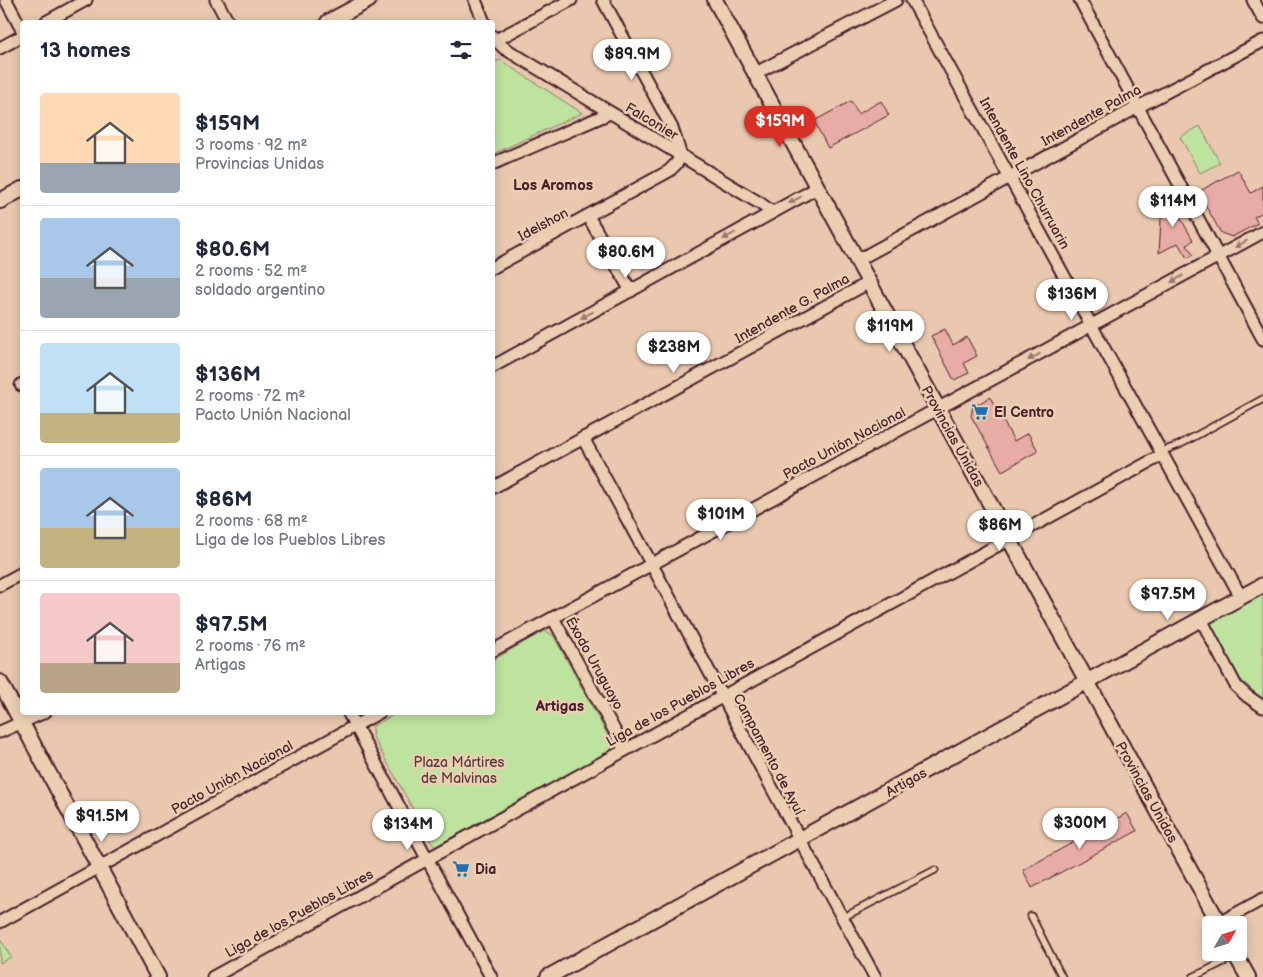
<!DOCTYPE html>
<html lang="en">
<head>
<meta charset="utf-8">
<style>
	:root { --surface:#fff; --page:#f6f6f7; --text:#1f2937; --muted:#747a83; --line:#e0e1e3; --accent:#d93025 }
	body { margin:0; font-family:"Balsamiq Sans",sans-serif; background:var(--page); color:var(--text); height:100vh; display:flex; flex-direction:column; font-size:19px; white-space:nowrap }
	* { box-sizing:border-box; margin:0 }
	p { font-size:16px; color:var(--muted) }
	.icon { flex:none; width:28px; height:28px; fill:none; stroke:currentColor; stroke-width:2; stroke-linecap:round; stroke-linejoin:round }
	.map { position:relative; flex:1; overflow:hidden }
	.details { position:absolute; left:20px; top:20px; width:475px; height:695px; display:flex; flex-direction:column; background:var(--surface); border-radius:5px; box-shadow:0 2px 12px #0003 }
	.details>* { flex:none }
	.needle { width:32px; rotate:51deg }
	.buttons { position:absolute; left:1202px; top:916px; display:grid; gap:10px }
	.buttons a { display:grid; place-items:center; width:45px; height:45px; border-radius:5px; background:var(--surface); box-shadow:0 2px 12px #0003; font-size:25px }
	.price { position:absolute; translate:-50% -42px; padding:0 11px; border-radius:18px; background:#fff; color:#222; font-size:16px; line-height:32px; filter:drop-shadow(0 1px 2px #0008) }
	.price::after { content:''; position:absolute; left:50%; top:30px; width:15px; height:11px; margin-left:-8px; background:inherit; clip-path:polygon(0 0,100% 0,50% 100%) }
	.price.selected { background:var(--accent); color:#fff }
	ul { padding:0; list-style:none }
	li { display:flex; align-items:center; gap:15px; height:125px; padding:0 20px }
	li+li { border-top:1px solid var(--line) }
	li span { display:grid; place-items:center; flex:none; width:140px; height:100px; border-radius:5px; color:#555 }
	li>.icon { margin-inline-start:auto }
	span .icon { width:60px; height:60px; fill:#fffc; stroke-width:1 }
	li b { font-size:21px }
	h2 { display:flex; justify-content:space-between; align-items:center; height:60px; padding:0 20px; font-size:21px }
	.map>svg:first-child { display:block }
	.green { fill:#bee39e; stroke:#848164 }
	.building { fill:#e7aca5; stroke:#4a1f2b }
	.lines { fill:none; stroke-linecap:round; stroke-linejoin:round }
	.service-casing { stroke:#4a1f2b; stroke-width:9 }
	.minor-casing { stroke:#4a1f2b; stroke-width:15 }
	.tertiary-casing { stroke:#4a1f2b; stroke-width:18 }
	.service { stroke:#ebcfb2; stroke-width:5.5 }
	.minor { stroke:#ebcfb2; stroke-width:11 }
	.tertiary { stroke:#ebcfb2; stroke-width:14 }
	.oneway { fill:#9a776e }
	.labels { text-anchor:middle; stroke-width:5; stroke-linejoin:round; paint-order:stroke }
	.street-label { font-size:14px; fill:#4a1f2b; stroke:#ebcfb2 }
	.poi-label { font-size:14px; font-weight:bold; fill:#4a1f2b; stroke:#ebcfb2; text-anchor:start }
	.park-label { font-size:14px; fill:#5b3c3c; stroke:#ebcfb2 }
	.neighbourhood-label { font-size:15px; font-weight:bold; fill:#4a1f2b; stroke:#ebcfb2 }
</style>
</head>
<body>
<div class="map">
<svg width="1263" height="977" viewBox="0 0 1263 977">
	<rect width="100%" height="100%" fill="#eac8af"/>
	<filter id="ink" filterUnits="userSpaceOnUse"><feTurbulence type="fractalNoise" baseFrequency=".02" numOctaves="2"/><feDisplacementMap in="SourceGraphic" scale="10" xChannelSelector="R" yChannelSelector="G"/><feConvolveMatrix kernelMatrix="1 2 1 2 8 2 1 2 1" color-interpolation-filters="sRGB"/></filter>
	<g filter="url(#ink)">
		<g class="green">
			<polygon points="500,60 582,113 493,154 493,63"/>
			<polygon points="1200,126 1220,163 1200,173 1180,137"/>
			<polygon points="1262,595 1263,597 1263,700 1237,676 1210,623"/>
			<polygon points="544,631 553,635 613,745 609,755 442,847 433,845 372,735 373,726 397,713 492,712 493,660"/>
			<polygon points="0,939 11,957 0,963"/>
		</g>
		<g class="building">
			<polygon points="851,101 858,114 881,101 889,115 828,148 814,121"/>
			<polygon points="1238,170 1251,193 1263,186 1263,212 1254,217 1258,223 1232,237 1221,233 1198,192"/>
			<polygon points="1163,187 1193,240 1187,245 1193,255 1187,258 1178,243 1159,253"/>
			<polygon points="945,329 953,345 967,337 977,356 964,363 969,373 954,380 931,336"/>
			<polygon points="990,397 1014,441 1028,433 1038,451 1002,471 971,416 973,407"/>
			<polygon points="1127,813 1137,831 1032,888 1023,870"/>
		</g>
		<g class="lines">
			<g class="service-casing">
				<g id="service">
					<polyline points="1160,452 1179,445 1263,399"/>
					<polyline points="1031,916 1062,977"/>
					<polyline points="842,918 935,870"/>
					<polyline points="1193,977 1236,956"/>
				</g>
			</g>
			<g class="minor-casing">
				<g id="minor">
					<polyline points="6,0 22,30"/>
					<polyline points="216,0 228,22"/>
					<polyline points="475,0 484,22"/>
					<polyline points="912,0 1241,597"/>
					<polyline points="1080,0 1263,339"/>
					<polyline points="1253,0 1263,18"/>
					<polyline points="46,22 86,0"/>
					<polyline points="492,36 504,48 761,204 772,212"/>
					<polyline points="492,42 571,0"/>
					<polyline points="0,48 22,36"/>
					<polyline points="756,73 896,0"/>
					<polyline points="492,164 610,113"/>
					<polyline points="588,216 631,291"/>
					<polyline points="856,261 1138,107 1263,41"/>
					<polyline points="492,268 669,171 676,164 681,156 672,128 603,0"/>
					<polyline points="492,367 817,188"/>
					<polyline points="21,385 22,384"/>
					<path d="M583 438C681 617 776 798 875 977"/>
					<polyline points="492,488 868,283"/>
					<polyline points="0,585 22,573"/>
					<polyline points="553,618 625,750"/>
					<polyline points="1201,619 1236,686 1247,696 1263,707"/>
					<polyline points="492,651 1263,232"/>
					<polyline points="348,712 491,977"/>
					<polyline points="0,732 45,712"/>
					<polyline points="0,922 380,712"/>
					<polyline points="1219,923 1263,899"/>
					<path d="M213 977C530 804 844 627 1162 455"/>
				</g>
			</g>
			<g class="tertiary-casing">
				<g id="tertiary">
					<polyline points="715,0 1220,925"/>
					<polyline points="328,22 369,0"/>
					<polyline points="0,201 22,189"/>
					<polyline points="0,682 158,977"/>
					<polyline points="1234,952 1248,977"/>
					<polyline points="548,977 1263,585"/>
				</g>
			</g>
			<use href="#service" class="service"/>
			<use href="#minor" class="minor"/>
			<use href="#tertiary" class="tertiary"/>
		</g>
		<defs><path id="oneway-solid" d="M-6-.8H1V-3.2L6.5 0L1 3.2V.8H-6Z" transform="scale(1.25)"/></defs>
		<g class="oneway">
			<use href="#oneway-solid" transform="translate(795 200) rotate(151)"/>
			<use href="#oneway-solid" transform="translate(729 236) rotate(151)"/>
			<use href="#oneway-solid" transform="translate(1241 244) rotate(151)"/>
			<use href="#oneway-solid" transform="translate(1177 279) rotate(151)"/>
			<use href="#oneway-solid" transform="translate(587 315) rotate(152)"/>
			<use href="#oneway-solid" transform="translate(1034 357) rotate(152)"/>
		</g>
	</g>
	<defs>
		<g id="supermarket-bare" transform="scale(1.35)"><path d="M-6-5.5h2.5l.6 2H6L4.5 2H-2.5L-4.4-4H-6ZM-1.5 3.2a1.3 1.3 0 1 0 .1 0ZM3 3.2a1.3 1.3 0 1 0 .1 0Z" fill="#1f6fb2" stroke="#ebcfb2" stroke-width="2.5" paint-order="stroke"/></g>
	</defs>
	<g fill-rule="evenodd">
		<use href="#supermarket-bare" x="980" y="412"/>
		<use href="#supermarket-bare" x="461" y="869"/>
	</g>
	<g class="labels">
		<g class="street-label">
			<text transform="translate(1091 115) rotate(-29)" y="5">Intendente Palma</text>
			<text transform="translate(652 121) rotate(31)" y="5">Falconier</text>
			<text transform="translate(1025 173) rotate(61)" y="5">Intendente Lino Churruarin</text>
			<text transform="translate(543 224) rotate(-28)" y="5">Idelshon</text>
			<text transform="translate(792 308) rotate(-29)" y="5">Intendente G. Palma</text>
			<text transform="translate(953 436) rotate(61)" y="5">Provincias Unidas</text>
			<text transform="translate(844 443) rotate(-28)" y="5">Pacto Unión Nacional</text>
			<text transform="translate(595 663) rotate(61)" y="5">Éxodo Uruguayo</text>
			<text transform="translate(680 702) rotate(-29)" y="5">Liga de los Pueblos Libres</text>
			<text transform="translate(769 754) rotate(62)" y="5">Campamento de Ayuí</text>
			<text transform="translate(232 777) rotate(-29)" y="5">Pacto Unión Nacional</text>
			<text transform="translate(906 782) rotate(-29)" y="5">Artigas</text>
			<text transform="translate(1147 792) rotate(61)" y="5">Provincias Unidas</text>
			<text transform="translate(299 913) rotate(-29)" y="5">Liga de los Pueblos Libres</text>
		</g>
		<g class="poi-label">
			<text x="994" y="417">El Centro</text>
			<text x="475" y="874">Dia</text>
		</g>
		<g class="park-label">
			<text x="459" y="767">Plaza Mártires<tspan x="459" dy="16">de Malvinas</tspan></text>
		</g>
		<g class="neighbourhood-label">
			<text x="553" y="190">Los Aromos</text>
			<text x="560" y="711">Artigas</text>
		</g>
	</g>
</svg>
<div class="buttons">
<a><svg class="needle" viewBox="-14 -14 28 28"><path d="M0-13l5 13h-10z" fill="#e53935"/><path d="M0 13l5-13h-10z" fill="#747a83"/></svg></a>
</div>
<b class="price" style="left:632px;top:81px">$89.9M</b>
<b class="price selected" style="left:780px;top:148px">$159M</b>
<b class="price" style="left:1173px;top:228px">$114M</b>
<b class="price" style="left:626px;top:279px">$80.6M</b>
<b class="price" style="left:1072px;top:321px">$136M</b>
<b class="price" style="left:890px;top:353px">$119M</b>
<b class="price" style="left:674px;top:374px">$238M</b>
<b class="price" style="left:721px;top:541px">$101M</b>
<b class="price" style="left:1000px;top:552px">$86M</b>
<b class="price" style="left:1168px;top:621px">$97.5M</b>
<b class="price" style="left:102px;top:843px">$91.5M</b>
<b class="price" style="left:1080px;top:850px">$300M</b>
<b class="price" style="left:408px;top:851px">$134M</b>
<section class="details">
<h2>13 homes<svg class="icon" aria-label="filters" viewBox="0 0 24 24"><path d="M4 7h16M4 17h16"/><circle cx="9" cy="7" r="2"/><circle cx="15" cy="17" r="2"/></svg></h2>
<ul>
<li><span style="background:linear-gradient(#ffd9b3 70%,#9aa5b1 0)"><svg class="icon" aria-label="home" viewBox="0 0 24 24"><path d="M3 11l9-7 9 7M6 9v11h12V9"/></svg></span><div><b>$159M</b><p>3 rooms · 92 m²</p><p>Provincias Unidas</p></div></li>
<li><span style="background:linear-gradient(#a9c7e8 60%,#9aa5b1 0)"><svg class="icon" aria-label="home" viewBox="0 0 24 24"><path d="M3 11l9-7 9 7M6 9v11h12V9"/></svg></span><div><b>$80.6M</b><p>2 rooms · 52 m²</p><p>soldado argentino</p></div></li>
<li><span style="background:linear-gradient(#bfe0f5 70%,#c2b280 0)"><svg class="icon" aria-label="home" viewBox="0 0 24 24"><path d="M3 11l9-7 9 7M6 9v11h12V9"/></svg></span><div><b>$136M</b><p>2 rooms · 72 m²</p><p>Pacto Unión Nacional</p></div></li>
<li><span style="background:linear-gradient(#a9c7e8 60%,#c2b280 0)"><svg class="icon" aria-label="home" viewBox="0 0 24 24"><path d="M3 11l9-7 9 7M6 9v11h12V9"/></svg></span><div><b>$86M</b><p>2 rooms · 68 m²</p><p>Liga de los Pueblos Libres</p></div></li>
<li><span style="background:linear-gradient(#f6c9c9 70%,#b9a48a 0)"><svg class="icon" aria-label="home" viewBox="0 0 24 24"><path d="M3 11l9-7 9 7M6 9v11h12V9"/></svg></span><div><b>$97.5M</b><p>2 rooms · 76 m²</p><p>Artigas</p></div></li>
</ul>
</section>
</div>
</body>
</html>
